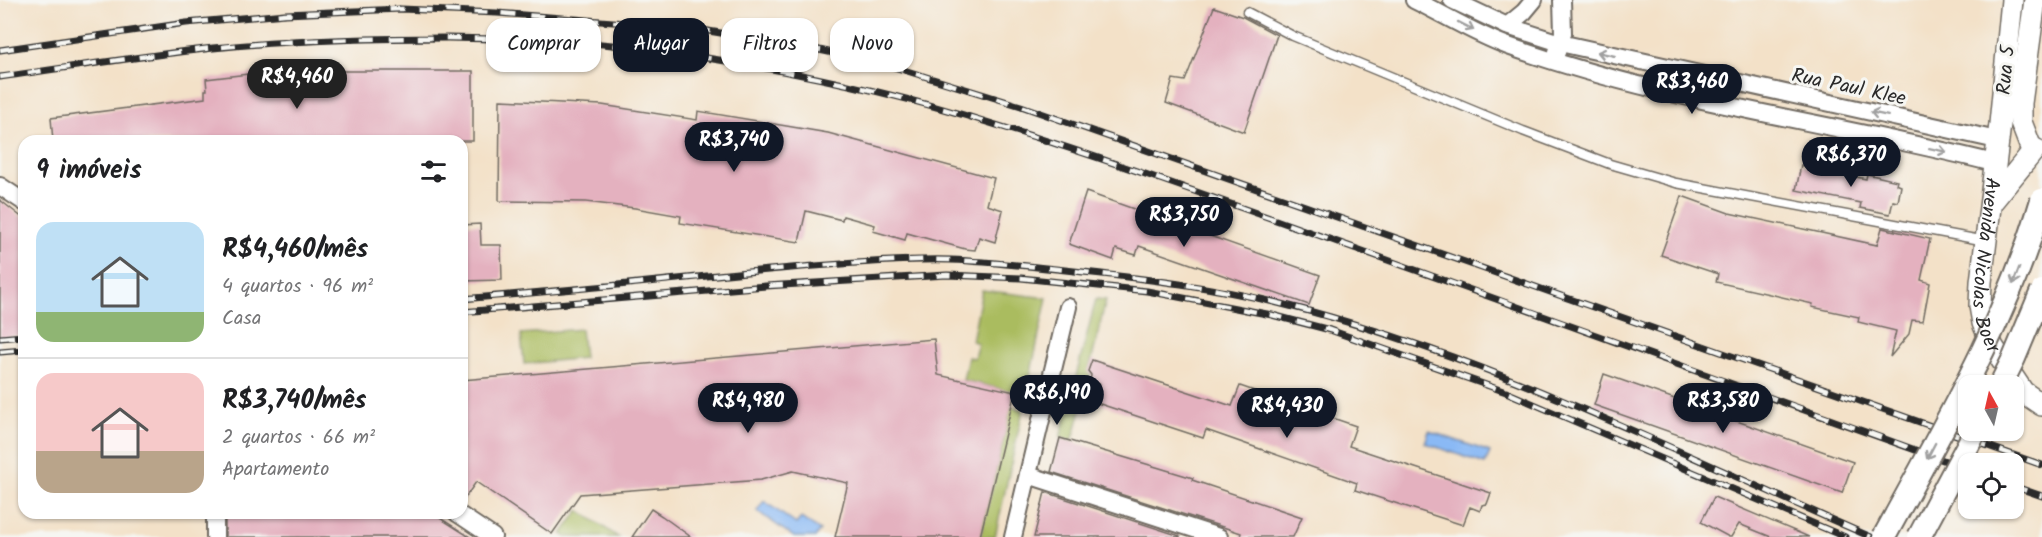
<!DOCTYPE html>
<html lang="pt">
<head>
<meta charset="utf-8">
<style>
	:root { --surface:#fff; --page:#f6f6f6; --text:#202124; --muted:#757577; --line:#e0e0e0; --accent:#111827 }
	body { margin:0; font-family:Kalam,sans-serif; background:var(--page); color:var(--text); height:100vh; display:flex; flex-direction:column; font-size:22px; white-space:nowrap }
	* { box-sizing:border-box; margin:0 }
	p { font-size:20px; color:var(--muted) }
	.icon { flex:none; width:33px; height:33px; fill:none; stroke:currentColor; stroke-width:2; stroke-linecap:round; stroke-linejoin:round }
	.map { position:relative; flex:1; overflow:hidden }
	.drawer { position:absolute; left:18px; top:135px; width:450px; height:384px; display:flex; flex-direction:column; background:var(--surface); border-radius:18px; box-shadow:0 2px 4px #0004 }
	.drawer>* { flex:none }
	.hud { position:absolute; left:486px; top:18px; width:570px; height:54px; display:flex; gap:12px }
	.needle { width:39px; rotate:352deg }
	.fabs { position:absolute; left:1958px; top:375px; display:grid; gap:12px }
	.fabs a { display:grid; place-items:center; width:66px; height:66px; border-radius:12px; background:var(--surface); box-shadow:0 2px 4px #0004; font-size:30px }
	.price { position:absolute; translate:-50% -51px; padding:0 14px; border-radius:21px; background:var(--accent); color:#fff; font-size:20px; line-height:39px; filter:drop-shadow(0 2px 3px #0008) }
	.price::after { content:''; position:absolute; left:50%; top:36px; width:18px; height:14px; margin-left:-9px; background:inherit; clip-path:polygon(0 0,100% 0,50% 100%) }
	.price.on { background:#222; color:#fff }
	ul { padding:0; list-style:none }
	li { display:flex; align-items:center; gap:18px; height:150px; padding:0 18px }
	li+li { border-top:2px solid var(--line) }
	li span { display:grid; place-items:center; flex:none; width:168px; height:120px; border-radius:18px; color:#555 }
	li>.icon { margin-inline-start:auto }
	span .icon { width:72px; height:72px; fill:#fffc; stroke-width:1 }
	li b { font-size:26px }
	h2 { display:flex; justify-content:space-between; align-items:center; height:72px; padding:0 18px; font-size:26px }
	.chip { padding:0 21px; border-radius:18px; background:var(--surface); box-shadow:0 2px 4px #0004; font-size:21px; line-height:54px }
	.chip.on { background:var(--accent); color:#fff }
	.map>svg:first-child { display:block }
	.green { fill:#aabc5f; stroke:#6a7445; stroke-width:1.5 }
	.water { fill:#8ab9f5; stroke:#5a7290; stroke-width:1.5 }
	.building { fill:#e4b1bf }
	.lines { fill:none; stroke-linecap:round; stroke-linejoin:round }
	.service-casing { stroke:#716b62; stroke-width:11 }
	.minor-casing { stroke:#716b62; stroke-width:20 }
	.tertiary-casing { stroke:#716b62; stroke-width:24 }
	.service { stroke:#fff; stroke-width:8 }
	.minor { stroke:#fff; stroke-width:16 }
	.tertiary { stroke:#fff; stroke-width:21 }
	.rail-casing { stroke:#2b2b2b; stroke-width:7 }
	.rail { stroke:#f6f6f2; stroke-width:4.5; stroke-dasharray:14; stroke-linecap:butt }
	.secondary-bridge-casing { stroke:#716b62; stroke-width:26; stroke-linecap:butt }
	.secondary-bridge { stroke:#fff; stroke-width:22 }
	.oneway { stroke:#a0a0a0 }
	.labels { text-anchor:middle; stroke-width:6; stroke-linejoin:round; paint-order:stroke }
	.street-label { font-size:20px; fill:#2b2b2b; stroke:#f6f6f2 }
</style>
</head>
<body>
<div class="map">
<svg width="2042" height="537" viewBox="0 0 2042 537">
	<rect width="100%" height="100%" fill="#f6f6f2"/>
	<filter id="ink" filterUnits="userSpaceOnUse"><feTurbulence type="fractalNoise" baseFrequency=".0167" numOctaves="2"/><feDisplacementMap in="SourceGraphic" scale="12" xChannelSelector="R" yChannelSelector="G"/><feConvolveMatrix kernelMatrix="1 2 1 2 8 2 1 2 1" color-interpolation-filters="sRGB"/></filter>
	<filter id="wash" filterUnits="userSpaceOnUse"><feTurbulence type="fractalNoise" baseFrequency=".008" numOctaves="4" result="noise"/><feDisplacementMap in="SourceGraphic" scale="24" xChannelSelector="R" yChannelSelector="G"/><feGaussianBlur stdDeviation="1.35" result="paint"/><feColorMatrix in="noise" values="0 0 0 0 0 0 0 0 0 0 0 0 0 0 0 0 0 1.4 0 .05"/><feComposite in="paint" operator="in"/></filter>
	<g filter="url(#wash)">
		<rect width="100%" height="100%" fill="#f3e1c8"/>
		<g class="green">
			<polygon points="982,290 1047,298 1026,395 963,380 968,357 974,358 978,343 972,341"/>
			<polygon points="1096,299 1106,300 1089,371 1091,375 1072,442 1060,438"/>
			<polygon points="581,329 584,358 524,364 521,334"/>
			<polygon points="1011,407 1023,410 995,537 980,537"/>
			<polygon points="579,510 618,537 566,537 562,534"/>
		</g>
		<g class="water">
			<polygon points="1429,431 1490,452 1485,464 1425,443"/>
			<polygon points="764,501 796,524 801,518 820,531 815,537 794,537 757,511"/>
		</g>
		<g id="blocks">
			<g class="building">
				<polygon points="1214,7 1243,17 1277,35 1244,132 1166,103 1173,79 1185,81"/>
				<polygon points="322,71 473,71 473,141 53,141 51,118 205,98 205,90 207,90 206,79 257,73"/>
				<polygon points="500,100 602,105 697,120 698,111 828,133 994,178 987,205 1003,210 995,242 979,237 975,250 965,249 907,233 905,240 873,231 875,225 843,216 842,220 806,211 799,242 680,223 681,216 635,208 586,202 499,201"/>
				<polygon points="1801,165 1866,179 1867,174 1897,181 1896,184 1901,186 1898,202 1893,201 1890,214 1860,208 1861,203 1796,190"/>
				<polygon points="1086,192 1320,275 1309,305 1139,246 1136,255 1116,249 1113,260 1069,244"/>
				<polygon points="1682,196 1729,213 1877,245 1882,228 1930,239 1921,280 1930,283 1923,321 1912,320 1909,334 1890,357 1896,331 1858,322 1859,317 1812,307 1813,304 1716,282 1718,274 1661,255"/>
				<polygon points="0,200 24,219 24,335 0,337"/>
				<polygon points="480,224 481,245 501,245 502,280 462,281 462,225"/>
				<polygon points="934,339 938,375 1015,392 980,537 835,537 848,483 793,471 761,480 580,494 552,534 476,482 462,502 462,380"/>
				<polygon points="1092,360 1232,406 1240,386 1356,426 1349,446 1491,493 1487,504 1482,505 1480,511 1470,507 1463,525 1355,490 1357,483 1206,430 1203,438 1094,402 1100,384 1090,381 1091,375 1088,371"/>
				<polygon points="1604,374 1853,462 1842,493 1594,405"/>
				<polygon points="1060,438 1193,478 1192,480 1302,517 1293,537 1240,537 1241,533 1226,528 1051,472"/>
				<polygon points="1045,492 1180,536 1180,537 1034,537"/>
				<polygon points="1714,497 1809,537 1771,537 1739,524 1731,537 1729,537 1701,522"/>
				<polygon points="651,509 662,516 691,537 632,537"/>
				<polygon points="225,513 432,513 470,537 225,537"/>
			</g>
		</g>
	</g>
	<g filter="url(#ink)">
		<use href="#blocks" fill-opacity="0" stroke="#716b62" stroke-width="1.5"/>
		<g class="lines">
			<g class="service-casing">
				<polyline id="service" points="1247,12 1293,36 1523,131 1610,164 1676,183 1986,241"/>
			</g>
			<g class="minor-casing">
				<g id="minor">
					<path d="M1414 0C1445 15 1475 34 1508 46 1665 102 1832 122 1994 163"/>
					<polyline points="1452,0 1507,26 1560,43 1997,140"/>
					<polyline points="1507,26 1524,12 1534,0"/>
					<polyline points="1557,52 1563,33 1562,0"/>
					<polyline points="0,186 24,202"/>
					<polyline points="1028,475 1219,537"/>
					<polyline points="457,513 493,537"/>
					<polyline points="215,537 215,513"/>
					<polyline points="1013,537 1068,307"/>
				</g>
			</g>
			<g class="tertiary-casing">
				<g id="tertiary">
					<path id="s1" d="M2012 0 2000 124 1981 282 1980 306 1983 323 1993 347 2023 392 2042 405"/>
					<polyline points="2031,148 2021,122 2021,103 2035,0"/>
					<polyline points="1991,203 2035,149"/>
				</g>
			</g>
			<use href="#service" class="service"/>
			<use href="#minor" class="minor"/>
			<use href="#tertiary" class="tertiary"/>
			<g class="rail-casing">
				<g id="rail">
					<polyline points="0,50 186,23 285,14 401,9 497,13 690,28 800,46 881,63 1021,106 2042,465"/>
					<path d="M0 77C71 67 142 56 213 48 291 40 370 38 448 38 503 39 558 39 612 45 740 60 870 85 993 124 1107 159 1219 200 1332 240 1544 316 1756 392 1968 469"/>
					<path d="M462 299C547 292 632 284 717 275 764 270 810 266 856 263 888 261 920 259 951 260 995 262 1039 267 1083 272 1149 279 1214 287 1278 303 1485 354 1676 452 1871 537"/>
					<polyline points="462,312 766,286 947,275 1021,278 1147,291 1272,315 1330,330 1506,392 1845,537"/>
					<polyline points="0,338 24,336"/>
					<polyline points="0,352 24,350"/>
					<polyline points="2013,486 2042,496"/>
				</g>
			</g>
			<use href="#rail" class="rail"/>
			<g class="secondary-bridge-casing">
				<g id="secondary-bridge">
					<polyline points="2000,386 2014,358 2042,291"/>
					<path d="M1884 537C1943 428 2007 320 2042 200"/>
					<polyline points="1919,537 1976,430"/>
				</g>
			</g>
			<use href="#secondary-bridge" class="secondary-bridge"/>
		</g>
		<defs><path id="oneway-shaft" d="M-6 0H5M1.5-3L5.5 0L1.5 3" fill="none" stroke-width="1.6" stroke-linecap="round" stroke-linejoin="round" transform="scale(1.5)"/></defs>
		<g class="oneway">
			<use href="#oneway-shaft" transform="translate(1466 26) rotate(27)"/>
			<use href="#oneway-shaft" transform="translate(1606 54) rotate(-167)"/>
			<use href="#oneway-shaft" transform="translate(1879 114) rotate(-168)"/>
			<use href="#oneway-shaft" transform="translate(1938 150) rotate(12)"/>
			<use href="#oneway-shaft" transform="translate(2016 276) rotate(111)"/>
			<use href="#oneway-shaft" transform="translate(1931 451) rotate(118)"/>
		</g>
	</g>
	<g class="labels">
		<g class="street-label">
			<text transform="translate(2005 70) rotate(-85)" y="7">Rua 5</text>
			<text transform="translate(1849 86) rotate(12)" y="7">Rua Paul Klee</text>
			<text dy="7" stroke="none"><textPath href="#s1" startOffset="267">Avenida Nicolas Boer</textPath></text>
		</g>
	</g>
</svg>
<div class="fabs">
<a><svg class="needle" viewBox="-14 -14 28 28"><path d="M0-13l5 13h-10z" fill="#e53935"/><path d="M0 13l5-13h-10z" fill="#757577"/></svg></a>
<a><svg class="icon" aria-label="locate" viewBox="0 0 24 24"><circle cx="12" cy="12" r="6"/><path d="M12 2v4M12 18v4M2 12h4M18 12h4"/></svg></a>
</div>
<b class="price on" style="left:297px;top:110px">R$4,460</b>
<b class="price" style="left:1692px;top:115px">R$3,460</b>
<b class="price" style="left:734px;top:173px">R$3,740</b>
<b class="price" style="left:1851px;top:188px">R$6,370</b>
<b class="price" style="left:1184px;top:248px">R$3,750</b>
<b class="price" style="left:1057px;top:426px">R$6,190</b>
<b class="price" style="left:748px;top:434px">R$4,980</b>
<b class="price" style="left:1723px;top:434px">R$3,580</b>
<b class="price" style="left:1287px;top:439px">R$4,430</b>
<div class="hud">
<a class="chip">Comprar</a>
<a class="chip on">Alugar</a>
<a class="chip">Filtros</a>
<a class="chip">Novo</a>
</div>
<section class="drawer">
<h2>9 imóveis<svg class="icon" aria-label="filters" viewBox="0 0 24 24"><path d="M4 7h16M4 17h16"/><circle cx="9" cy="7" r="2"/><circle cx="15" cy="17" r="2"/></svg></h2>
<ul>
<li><span style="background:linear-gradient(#bfe0f5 75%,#8fb573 0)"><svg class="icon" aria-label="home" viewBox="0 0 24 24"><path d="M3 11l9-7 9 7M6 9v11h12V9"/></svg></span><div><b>R$4,460/mês</b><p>4 quartos · 96 m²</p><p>Casa</p></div></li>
<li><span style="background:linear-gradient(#f6c9c9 65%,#b9a48a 0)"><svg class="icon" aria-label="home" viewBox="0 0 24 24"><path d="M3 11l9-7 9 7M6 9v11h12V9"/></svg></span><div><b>R$3,740/mês</b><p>2 quartos · 66 m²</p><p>Apartamento</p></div></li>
</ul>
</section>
</div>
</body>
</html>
